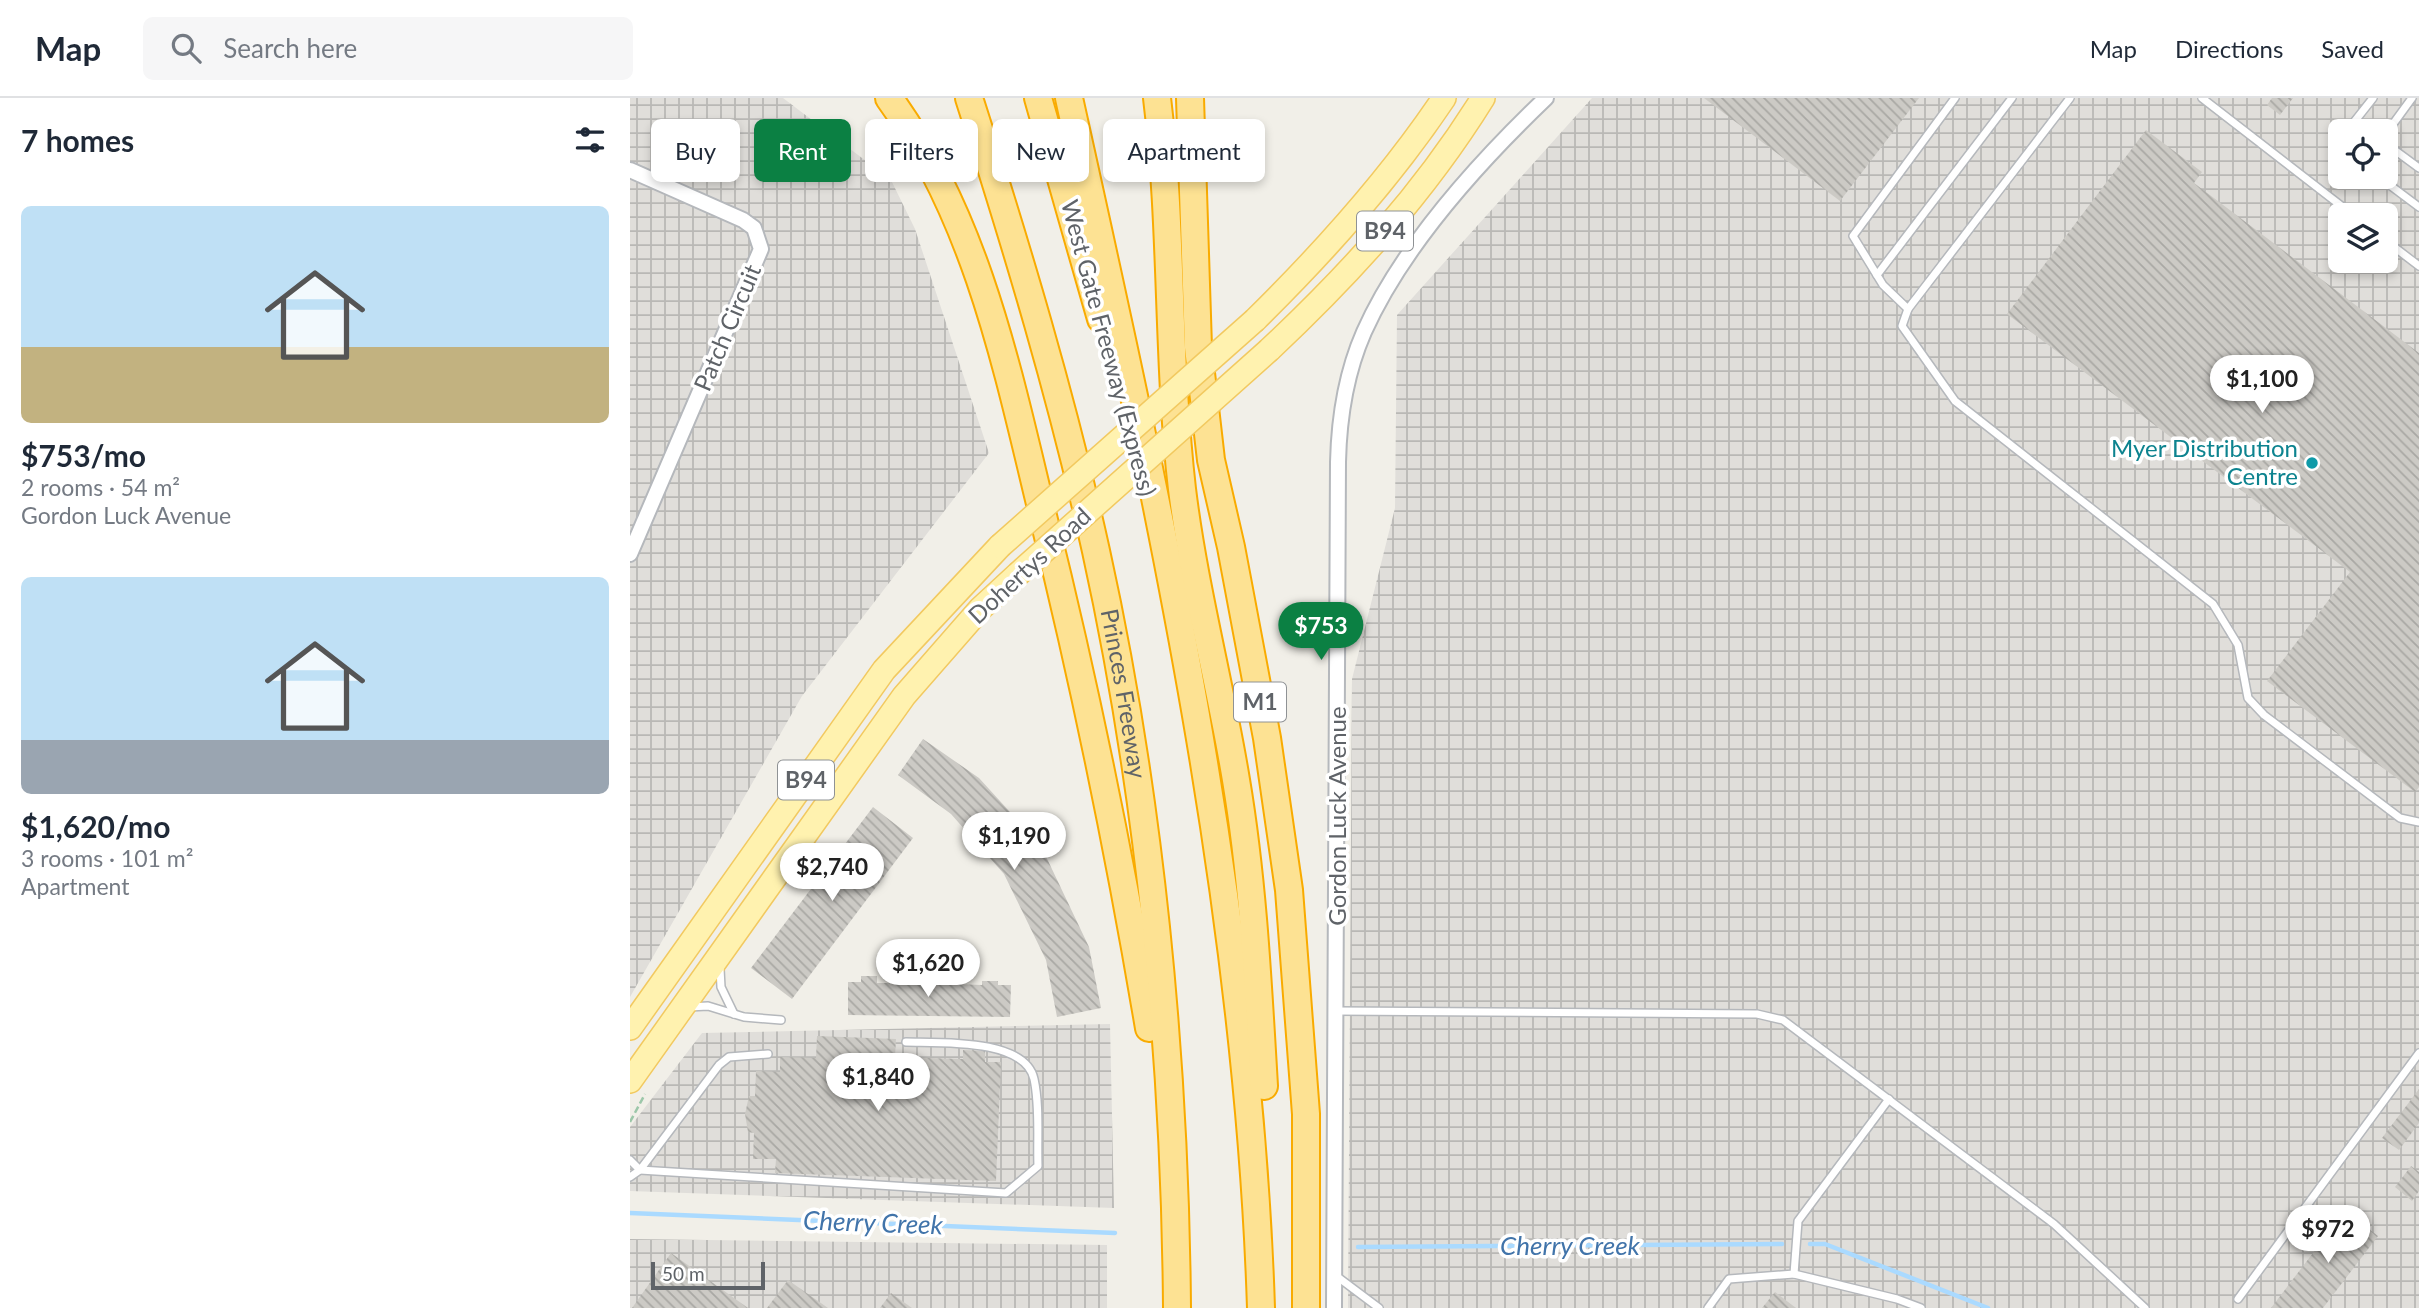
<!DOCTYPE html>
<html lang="en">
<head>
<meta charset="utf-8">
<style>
	:root { --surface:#fff; --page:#f6f6f7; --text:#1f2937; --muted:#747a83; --line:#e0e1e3; --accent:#0b8043 }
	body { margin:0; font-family:Lato,sans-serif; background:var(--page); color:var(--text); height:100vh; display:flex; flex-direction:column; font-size:26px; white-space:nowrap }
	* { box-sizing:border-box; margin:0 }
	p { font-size:23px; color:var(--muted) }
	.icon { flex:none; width:38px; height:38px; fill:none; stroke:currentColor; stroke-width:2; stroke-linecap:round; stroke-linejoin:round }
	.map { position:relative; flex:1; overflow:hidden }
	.panel { display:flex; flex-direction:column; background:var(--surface); width:630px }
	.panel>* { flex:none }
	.guide { position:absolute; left:21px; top:21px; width:665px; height:63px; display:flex; gap:14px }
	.controls { position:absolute; left:1698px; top:21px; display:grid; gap:14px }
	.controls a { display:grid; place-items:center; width:70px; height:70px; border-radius:10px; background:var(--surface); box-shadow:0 4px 10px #0003; font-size:35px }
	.scale { position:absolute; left:21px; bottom:18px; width:114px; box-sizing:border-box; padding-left:7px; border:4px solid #5f6368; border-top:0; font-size:19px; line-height:24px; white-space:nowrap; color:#5f6368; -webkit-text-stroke:5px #fff; paint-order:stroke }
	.price { position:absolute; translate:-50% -60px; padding:0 16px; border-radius:24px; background:#fff; color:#222; font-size:23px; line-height:46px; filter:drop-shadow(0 2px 4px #0008) }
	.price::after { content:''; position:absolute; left:50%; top:42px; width:21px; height:16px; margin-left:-10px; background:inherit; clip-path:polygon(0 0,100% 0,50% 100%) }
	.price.selected { background:var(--accent); color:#fff }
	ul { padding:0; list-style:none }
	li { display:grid; align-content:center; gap:14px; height:371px; padding:0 21px }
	li span { display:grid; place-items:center; height:217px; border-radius:10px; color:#555 }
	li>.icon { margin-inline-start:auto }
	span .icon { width:126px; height:126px; fill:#fffc; stroke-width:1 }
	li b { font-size:30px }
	h2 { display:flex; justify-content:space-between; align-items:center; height:84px; padding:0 21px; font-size:30px }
	.tag { padding:0 24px; border-radius:10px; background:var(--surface); box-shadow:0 4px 10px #0003; font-size:24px; line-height:63px }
	.tag.selected { background:var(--accent); color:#fff }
	header { display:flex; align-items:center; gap:42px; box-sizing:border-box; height:98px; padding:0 35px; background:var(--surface); border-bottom:2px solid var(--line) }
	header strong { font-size:33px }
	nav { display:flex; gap:38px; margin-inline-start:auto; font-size:24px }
	.search { width:490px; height:63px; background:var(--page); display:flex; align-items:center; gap:18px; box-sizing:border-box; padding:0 24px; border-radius:10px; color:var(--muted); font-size:26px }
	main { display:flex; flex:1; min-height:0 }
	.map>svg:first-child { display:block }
	.industrial { fill:url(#industrial-grid); fill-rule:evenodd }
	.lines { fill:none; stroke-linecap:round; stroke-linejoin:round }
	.stream { stroke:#aadaff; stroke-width:4.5 }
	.building { fill:url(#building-back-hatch) }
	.lane-casing { stroke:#b5b8bc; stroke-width:10 }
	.street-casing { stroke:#b5b8bc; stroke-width:18 }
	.primary-casing { stroke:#f2c960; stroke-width:26 }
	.highway-casing { stroke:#f9ab00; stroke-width:30 }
	.path { stroke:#9cc7a9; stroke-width:2.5; stroke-dasharray:7 3.5; stroke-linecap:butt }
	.lane { stroke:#fff; stroke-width:7 }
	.street { stroke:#fff; stroke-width:14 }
	.primary { stroke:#fff2af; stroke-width:23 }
	.highway { stroke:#fde293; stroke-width:26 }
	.primary-bridge-casing { stroke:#f2c960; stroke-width:26; stroke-linecap:butt }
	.primary-bridge { stroke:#fff2af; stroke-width:23 }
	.culture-dot { fill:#0f9aa8; stroke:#fff; stroke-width:2.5 }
	.labels { text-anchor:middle; stroke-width:7; stroke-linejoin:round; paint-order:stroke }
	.shield { fill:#fff; stroke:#8f9295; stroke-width:2 }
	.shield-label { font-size:23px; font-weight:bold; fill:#5f6368 }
	.street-label { font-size:24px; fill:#5f6368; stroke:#fff }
	.culture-label { font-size:24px; fill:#0d838f; stroke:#fff; text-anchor:end }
	.water-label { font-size:26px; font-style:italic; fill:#4174aa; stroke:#fff }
</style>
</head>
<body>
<header>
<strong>Map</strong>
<div class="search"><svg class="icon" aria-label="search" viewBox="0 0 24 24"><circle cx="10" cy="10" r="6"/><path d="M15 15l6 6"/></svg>Search here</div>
<nav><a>Map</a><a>Directions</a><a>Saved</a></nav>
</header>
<main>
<section class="panel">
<h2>7 homes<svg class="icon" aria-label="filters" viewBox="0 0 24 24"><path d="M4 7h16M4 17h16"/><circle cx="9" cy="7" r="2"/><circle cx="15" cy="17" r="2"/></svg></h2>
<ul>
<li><span style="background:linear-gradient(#bfe0f5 65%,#c2b280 0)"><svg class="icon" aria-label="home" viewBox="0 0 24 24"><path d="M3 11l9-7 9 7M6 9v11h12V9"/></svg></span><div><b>$753/mo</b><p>2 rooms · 54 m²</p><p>Gordon Luck Avenue</p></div></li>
<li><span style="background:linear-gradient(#bfe0f5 75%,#9aa5b1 0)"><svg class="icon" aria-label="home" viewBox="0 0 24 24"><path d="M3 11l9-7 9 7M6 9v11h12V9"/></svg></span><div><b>$1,620/mo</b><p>3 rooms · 101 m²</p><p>Apartment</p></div></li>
</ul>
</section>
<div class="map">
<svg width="1789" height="1210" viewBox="0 0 1789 1210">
	<defs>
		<pattern id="industrial-grid" width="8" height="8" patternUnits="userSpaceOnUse" patternTransform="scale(1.75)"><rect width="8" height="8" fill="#e0deda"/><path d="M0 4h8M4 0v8" fill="none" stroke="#b9b8b5"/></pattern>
		<pattern id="building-back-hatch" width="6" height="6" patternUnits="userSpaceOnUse" patternTransform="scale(1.75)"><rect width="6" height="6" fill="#cccac5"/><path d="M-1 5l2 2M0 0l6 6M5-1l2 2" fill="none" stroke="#a9a8a4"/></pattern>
	</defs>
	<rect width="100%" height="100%" fill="#f1efe8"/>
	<g class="industrial">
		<polygon points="0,0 153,0 261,82 285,131 359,355 172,598 0,899"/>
		<path d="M962 0H1789V1210H718L722 581 765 410 767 217ZM1710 33H1755V79H1710ZM1710 117H1755V163H1710Z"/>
		<polygon points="480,926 484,1110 0,1093 0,1029 72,935"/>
		<polygon points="0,1141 477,1147 477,1210 0,1210"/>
	</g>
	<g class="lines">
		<g class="stream">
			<polyline points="0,1115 485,1135"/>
			<polyline points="1180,1146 1195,1146 1358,1210"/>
			<polyline points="728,1149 1152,1146"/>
		</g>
	</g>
	<g class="building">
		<polygon points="1074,0 1289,0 1210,103"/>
		<polygon points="1642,0 1663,0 1650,17 1637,7"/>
		<polygon points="1516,32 1572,74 1564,85 1789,255 1789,689 1785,694 1637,583 1720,474 1377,216"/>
		<polygon points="293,641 349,680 411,748 459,849 471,910 427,919 416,862 374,776 321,716 268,677"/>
		<polygon points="243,709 283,740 162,901 121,870"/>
		<polygon points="231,878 247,878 247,885 271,885 271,879 286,880 286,885 312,886 312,881 326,881 326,886 352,887 352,883 368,883 368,887 381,887 380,919 218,917 218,884 231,884"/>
		<polygon points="187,938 266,941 265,959 333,961 333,952 355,953 355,964 371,964 366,1083 145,1075 146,1061 123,1061 124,1035 118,1034 115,1016 119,998 125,998 126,973 150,974 150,959 186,960"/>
		<polygon points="1789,991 1789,1025 1769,1052 1752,1040"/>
		<polygon points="1781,1068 1789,1074 1789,1093 1782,1103 1765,1089"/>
		<polygon points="1715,1113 1748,1138 1693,1210 1641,1210"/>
		<polygon points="41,1155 118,1210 2,1210"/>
		<polygon points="158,1182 198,1210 137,1210"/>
		<polygon points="1145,1194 1166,1210 1132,1210"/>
		<polygon points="261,1195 282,1210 250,1210"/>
	</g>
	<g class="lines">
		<g class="lane-casing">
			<g id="lane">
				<polyline points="1325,0 1223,138 1253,187 1278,211 1440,0"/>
				<polyline points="1572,0 1723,117"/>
				<polyline points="1717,33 1743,0"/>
				<polyline points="1755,37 1782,0"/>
				<polyline points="1710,43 1707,47 1710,49"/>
				<polyline points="1755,45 1789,70"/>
				<polyline points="1749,79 1789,109"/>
				<polyline points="1755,142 1789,168"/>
				<polyline points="1247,177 1382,0"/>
				<polyline points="1278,211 1272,228 1325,303 1583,506 1608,547 1618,600 1634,617 1770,720 1789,724"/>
				<polyline points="90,871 91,889 104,916"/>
				<polyline points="59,909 78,908 114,919 151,922"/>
				<polyline points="707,913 1127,916 1153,922 1424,1126 1515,1210"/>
				<path d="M0 1062 10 1072 376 1095 408 1068C407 1041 410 1008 404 981 395 940 309 945 276 944"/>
				<polyline points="0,1079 10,1072 89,967 99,959 138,956"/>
				<polyline points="1164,1176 1267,1201 1291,1210"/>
				<polyline points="705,1177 749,1210"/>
				<polyline points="1608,1201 1789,955"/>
				<polyline points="1078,1210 1099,1181 1164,1176 1168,1123 1259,1001"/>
			</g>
		</g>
		<g class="street-casing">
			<g id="street">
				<polyline points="0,72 113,122 124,130 131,151 0,456"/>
				<path d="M704 1210 708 364C709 320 716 275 734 234 772 149 849 64 916 0"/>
			</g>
		</g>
		<g class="primary-casing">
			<g id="primary">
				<path d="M625 222C695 153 759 82 814 0"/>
				<path d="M639 252C720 176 794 95 853 0"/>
				<polyline points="0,930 254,572 370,448"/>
				<polyline points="0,983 274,598 350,511 388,476"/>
			</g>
		</g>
		<g class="highway-casing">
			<g id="highway">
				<path d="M259 0C348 122 378 274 413 418 455 587 490 758 519 930"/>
				<path id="s1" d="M339 0C387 150 432 299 466 453 520 698 545 959 547 1210"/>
				<polyline points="408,0 471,221"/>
				<path d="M439 0C527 398 618 801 631 1210"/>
				<path d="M527 0C543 129 537 261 552 391 564 489 590 585 606 682 623 783 628 886 634 988"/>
				<polyline points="560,0 568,249 581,362 601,449 637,640 659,792 676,1016 676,1210"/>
			</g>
		</g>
		<polyline class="path" points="0,1024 15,996"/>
		<use href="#lane" class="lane"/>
		<use href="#street" class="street"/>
		<use href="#primary" class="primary"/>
		<use href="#highway" class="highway"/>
		<g class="primary-bridge-casing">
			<g id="primary-bridge">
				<polyline points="370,448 625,222"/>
				<polyline points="388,476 639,252"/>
			</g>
		</g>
		<use href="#primary-bridge" class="primary-bridge"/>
	</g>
	<circle class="culture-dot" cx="1682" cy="365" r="7"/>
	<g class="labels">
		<g class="shield">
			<rect x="727" y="113.5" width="56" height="39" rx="5"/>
			<rect x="604" y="584.5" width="52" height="39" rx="5"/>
			<rect x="148" y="662.5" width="56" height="39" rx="5"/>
		</g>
		<g class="shield-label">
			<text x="755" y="141">B94</text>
			<text x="630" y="612">M1</text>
			<text x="176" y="690">B94</text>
		</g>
		<g class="street-label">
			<text transform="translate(98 230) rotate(-67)" y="8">Patch Circuit</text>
			<text transform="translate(478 250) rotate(75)" y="8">West Gate Freeway (Express)</text>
			<text transform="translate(400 468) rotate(-43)" y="8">Dohertys Road</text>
			<text dy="8" stroke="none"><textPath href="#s1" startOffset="616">Princes Freeway</textPath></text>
			<text transform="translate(708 718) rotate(-90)" y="8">Gordon Luck Avenue</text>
		</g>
		<g class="culture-label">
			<text x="1668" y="359">Myer Distribution<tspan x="1668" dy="28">Centre</tspan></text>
		</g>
		<g class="water-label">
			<text transform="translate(243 1125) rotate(2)" y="9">Cherry Creek</text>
			<text x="940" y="1157">Cherry Creek</text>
		</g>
	</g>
</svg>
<div class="controls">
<a><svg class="icon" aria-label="locate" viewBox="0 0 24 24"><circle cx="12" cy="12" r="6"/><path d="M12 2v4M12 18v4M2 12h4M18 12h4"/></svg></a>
<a><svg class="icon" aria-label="layers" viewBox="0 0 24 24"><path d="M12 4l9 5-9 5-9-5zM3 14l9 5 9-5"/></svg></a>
</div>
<div class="scale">50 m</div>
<b class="price" style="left:1632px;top:317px">$1,100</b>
<b class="price selected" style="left:691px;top:564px">$753</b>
<b class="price" style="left:384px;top:774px">$1,190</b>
<b class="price" style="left:202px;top:805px">$2,740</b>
<b class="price" style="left:298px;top:901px">$1,620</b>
<b class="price" style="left:248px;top:1015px">$1,840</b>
<b class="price" style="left:1698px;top:1167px">$972</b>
<div class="guide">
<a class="tag">Buy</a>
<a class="tag selected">Rent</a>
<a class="tag">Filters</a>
<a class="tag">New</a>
<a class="tag">Apartment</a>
</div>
</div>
</main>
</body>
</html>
